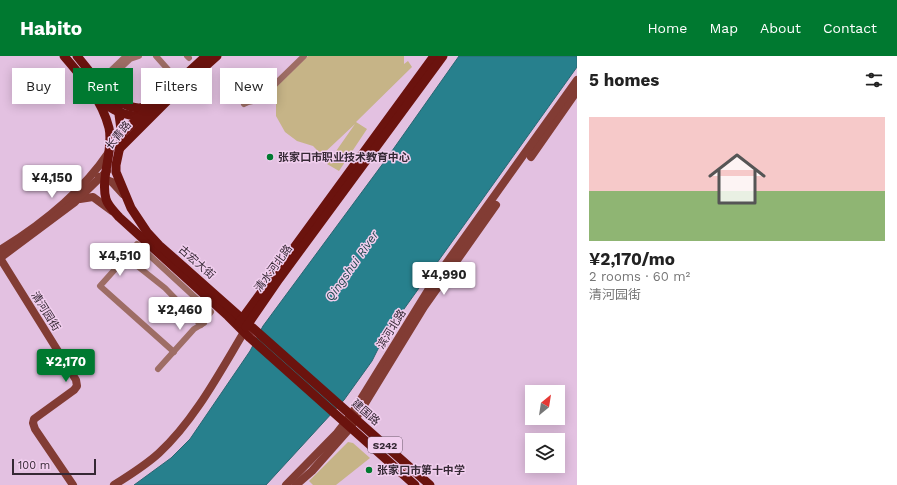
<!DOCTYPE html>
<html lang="en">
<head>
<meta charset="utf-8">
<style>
	:root { --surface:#fff; --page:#f6f6f6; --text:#222; --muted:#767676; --accent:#007930 }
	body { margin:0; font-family:"Work Sans","Noto Sans SC",sans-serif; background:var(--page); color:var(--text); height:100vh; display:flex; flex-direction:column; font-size:15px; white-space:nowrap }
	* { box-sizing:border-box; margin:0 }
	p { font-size:13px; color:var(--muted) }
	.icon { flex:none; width:22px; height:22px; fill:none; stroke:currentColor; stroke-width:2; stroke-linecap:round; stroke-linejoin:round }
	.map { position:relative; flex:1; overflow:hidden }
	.drawer { display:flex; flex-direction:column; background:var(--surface); width:320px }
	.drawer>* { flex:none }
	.guide { position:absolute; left:12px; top:12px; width:380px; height:36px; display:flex; gap:8px }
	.needle { width:26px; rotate:30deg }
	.fabs { position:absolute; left:525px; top:329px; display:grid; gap:8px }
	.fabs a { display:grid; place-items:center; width:40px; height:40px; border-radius:0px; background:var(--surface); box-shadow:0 2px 10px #0003; font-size:20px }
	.scale { position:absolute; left:12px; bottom:10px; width:84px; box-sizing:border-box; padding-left:4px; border:2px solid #352834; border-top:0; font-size:11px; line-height:14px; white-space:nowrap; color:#352834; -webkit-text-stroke:3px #f1ceee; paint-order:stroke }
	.price { position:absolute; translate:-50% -34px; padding:0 9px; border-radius:4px; background:#fff; color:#222; font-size:13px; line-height:26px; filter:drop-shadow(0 1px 2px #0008) }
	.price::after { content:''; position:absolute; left:50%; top:24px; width:12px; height:9px; margin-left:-6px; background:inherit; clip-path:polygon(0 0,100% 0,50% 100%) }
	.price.current { background:var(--accent); color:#fff }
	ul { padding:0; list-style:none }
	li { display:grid; align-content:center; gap:8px; height:212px; padding:0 12px }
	li span { display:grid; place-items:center; height:124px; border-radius:0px; color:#555 }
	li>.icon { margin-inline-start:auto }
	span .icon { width:72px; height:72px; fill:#fffc; stroke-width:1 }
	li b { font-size:17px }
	h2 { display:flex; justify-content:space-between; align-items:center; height:48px; padding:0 12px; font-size:17px }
	.tag { padding:0 14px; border-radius:0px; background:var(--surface); box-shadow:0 2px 10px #0003; font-size:14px; line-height:36px }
	.tag.current { background:var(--accent); color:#fff }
	header { display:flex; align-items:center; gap:24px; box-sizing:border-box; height:56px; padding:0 20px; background:var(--accent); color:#fff }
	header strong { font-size:19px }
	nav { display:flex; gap:22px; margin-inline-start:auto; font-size:14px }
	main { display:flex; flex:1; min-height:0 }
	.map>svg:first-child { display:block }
	.green { fill:#c6b487 }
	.water { fill:#27808d; stroke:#2b6672 }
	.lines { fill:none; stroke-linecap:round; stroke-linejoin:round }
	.street { stroke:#9e6d65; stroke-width:6 }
	.secondary { stroke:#823c34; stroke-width:8 }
	.primary { stroke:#6b130e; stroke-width:9 }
	.poi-dot { fill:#007930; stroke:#f1ceee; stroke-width:1.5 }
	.labels { text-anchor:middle; stroke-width:3; stroke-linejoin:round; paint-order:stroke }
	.shield { fill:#f1ceee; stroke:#6d5a6c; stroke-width:1 }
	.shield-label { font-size:10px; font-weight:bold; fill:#352834 }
	.street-label { font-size:11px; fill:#352834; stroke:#f1ceee }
	.poi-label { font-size:11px; font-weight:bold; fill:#352834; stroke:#f1ceee; text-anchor:start }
	.water-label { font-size:12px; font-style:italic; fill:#20474d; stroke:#f1ceee }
</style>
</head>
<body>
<header>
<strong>Habito</strong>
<nav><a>Home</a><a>Map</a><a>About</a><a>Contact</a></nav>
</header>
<main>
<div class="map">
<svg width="577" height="429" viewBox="0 0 577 429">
	<rect width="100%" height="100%" fill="#e3c1e1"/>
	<g class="green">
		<polygon points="308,0 404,0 404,8 408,5 412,11 356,66 367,73 339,115 327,108 355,68 322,99 313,90 297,85 285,76 276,60 276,45 272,48 265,42"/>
		<polygon points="348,386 353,387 370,402 336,429 313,429 309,425"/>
	</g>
	<polygon class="water" points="459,0 577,0 577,11 384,281 372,305 344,344 266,429 134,429 171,402 190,383 250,295 263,270 387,102"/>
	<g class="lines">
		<g class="street">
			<polyline points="156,0 180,27"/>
			<polyline points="187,0 189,2"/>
			<polyline points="107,18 111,21 130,3 139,0"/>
			<polyline points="99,26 126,0"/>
			<path d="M244 48C250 44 254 46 260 43L304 0"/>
			<polyline points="137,188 211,256 201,269 165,232 126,201 100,230 174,296"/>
			<polyline points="158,313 194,273 204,267"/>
		</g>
		<g class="secondary">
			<polyline points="531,101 577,35"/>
			<polyline points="99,121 112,126 123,138"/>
			<polyline points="80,143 93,141 112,155"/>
			<path d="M0 194C41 169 82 136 109 96"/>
			<polyline points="0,202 76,324 77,330 74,334 34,363 33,367 35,373 73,429"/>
			<polyline points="0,202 75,146 107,115"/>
			<path d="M114 429C130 419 146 409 159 397 194 365 220 316 244 276"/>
			<polyline points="286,429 337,377 351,359 435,223 577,24"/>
			<polyline points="296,429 312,415 350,372 424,251 496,149"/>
		</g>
		<g class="primary">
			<path d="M64 0C83 22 102 44 109 72 114 94 100 122 106 143 108 150 114 155 119 161L228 260 250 282 415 429"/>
			<polyline points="77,0 118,51 122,81 116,109 116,116 131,152 147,176 159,189 430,429"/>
			<path d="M113 41C123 49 138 56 149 49"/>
			<path d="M100 43C113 56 125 59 142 61"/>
			<polyline points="119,80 206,0"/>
			<polyline points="119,93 171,41 217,0"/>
			<polyline points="239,267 434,0"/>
			<polyline points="246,271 279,223 443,0"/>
		</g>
	</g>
	<g class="poi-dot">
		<circle cx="270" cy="101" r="4"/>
		<circle cx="369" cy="414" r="4"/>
	</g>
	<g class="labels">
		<rect class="shield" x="368" y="381" width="34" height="16" rx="3"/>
		<g class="shield-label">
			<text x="385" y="393">S242</text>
		</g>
		<g class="street-label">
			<text transform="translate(118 79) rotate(-50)" y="4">长青路</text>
			<text transform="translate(197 206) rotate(41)" y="4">古宏大街</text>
			<text transform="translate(273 212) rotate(-54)" y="4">清水河北路</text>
			<text transform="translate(46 255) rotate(58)" y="4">清河园街</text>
			<text transform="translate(391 273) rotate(-58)" y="4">滨河北路</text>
			<text transform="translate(366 356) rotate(41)" y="4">建国路</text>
		</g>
		<g class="poi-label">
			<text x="278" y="105">张家口市职业技术教育中心</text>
			<text x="377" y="418">张家口市第十中学</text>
		</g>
		<g class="water-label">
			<text transform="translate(352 210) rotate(-55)" y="4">Qingshui River</text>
		</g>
	</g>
</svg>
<div class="fabs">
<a><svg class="needle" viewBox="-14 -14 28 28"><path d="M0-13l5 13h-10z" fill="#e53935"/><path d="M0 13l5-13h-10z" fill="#767676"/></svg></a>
<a><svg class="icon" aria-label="layers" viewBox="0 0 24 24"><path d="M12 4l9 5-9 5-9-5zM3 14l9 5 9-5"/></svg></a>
</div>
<div class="scale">100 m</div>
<b class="price" style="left:52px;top:143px">¥4,150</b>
<b class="price" style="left:120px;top:221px">¥4,510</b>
<b class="price" style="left:444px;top:240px">¥4,990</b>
<b class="price" style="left:180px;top:275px">¥2,460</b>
<b class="price current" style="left:66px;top:327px">¥2,170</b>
<div class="guide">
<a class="tag">Buy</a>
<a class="tag current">Rent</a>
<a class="tag">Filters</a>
<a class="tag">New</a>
</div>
</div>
<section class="drawer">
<h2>5 homes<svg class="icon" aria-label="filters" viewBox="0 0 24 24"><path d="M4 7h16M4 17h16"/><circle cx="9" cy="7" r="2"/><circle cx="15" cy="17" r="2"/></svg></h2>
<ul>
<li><span style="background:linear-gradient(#f6c9c9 60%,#8fb573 0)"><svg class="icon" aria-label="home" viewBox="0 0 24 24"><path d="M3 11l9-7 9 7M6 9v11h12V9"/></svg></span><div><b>¥2,170/mo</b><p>2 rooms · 60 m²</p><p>清河园街</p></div></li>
</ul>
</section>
</main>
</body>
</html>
